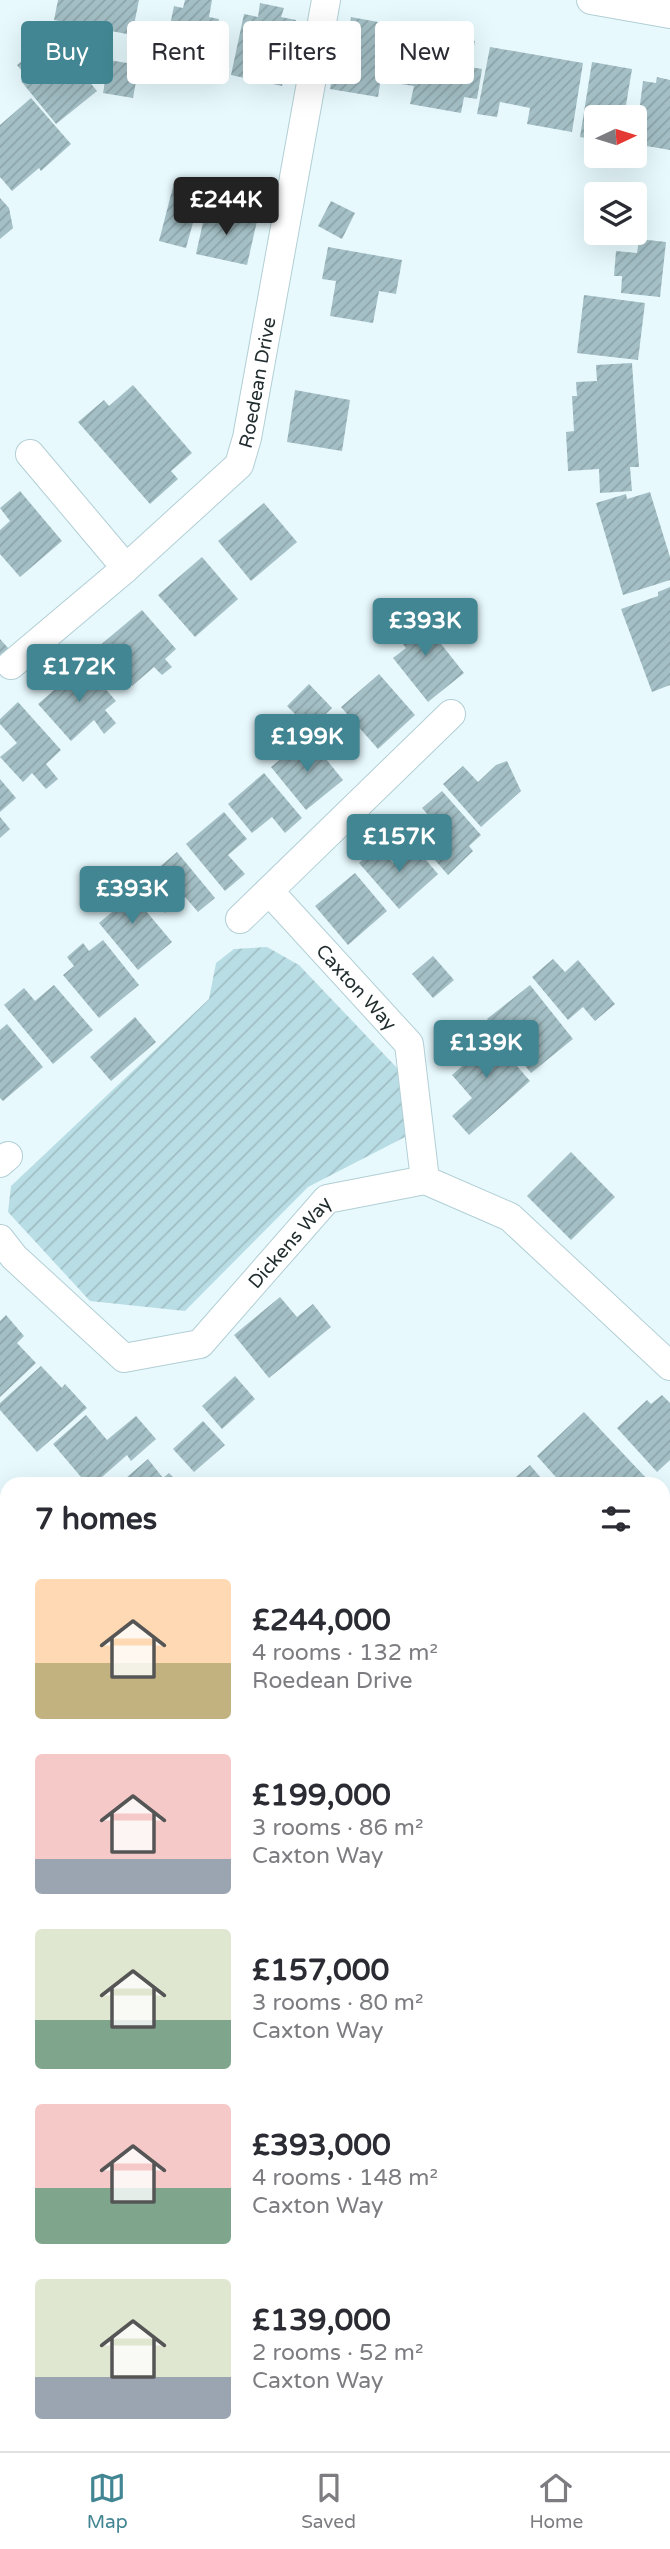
<!DOCTYPE html>
<html lang="en">
<head>
<meta charset="utf-8">
<style>
	:root { --surface:#fff; --page:#f7f7f7; --text:#2b2b33; --muted:#7c7c81; --line:#e1e1e2; --accent:#418692 }
	body { margin:0; font-family:"Varela Round",sans-serif; background:var(--page); color:var(--text); height:100vh; display:flex; flex-direction:column; font-size:26px; white-space:nowrap }
	* { box-sizing:border-box; margin:0 }
	p { font-size:23px; color:var(--muted) }
	.icon { flex:none; width:38px; height:38px; fill:none; stroke:currentColor; stroke-width:2; stroke-linecap:round; stroke-linejoin:round }
	.map { position:relative; flex:1; overflow:hidden }
	.drawer { position:absolute; left:0px; top:1477px; width:670px; height:975px; display:flex; flex-direction:column; background:var(--surface); border-radius:21px 21px 0 0; box-shadow:0 7px 28px #0002 }
	.drawer>* { flex:none }
	.top-card { position:absolute; left:21px; top:21px; width:628px; height:63px; display:flex; gap:14px }
	.needle { width:46px; rotate:86deg }
	.tools { position:absolute; left:584px; top:105px; display:grid; gap:14px }
	.tools a { display:grid; place-items:center; width:63px; height:63px; border-radius:7px; background:var(--surface); box-shadow:0 7px 28px #0002; font-size:35px }
	.price { position:absolute; translate:-50% -60px; padding:0 16px; border-radius:7px; background:var(--accent); color:#fff; font-size:23px; line-height:46px; filter:drop-shadow(0 2px 4px #0008) }
	.price::after { content:''; position:absolute; left:50%; top:42px; width:21px; height:16px; margin-left:-10px; background:inherit; clip-path:polygon(0 0,100% 0,50% 100%) }
	.price.selected { background:#222; color:#fff }
	ul { padding:0; list-style:none }
	li { display:flex; align-items:center; gap:21px; height:175px; padding:0 35px }
	li span { display:grid; place-items:center; flex:none; width:196px; height:140px; border-radius:7px; color:#555 }
	li>.icon { margin-inline-start:auto }
	span .icon { width:84px; height:84px; fill:#fffc; stroke-width:1 }
	li b { font-size:30px }
	h2 { display:flex; justify-content:space-between; align-items:center; height:84px; padding:0 35px; font-size:30px }
	.chip { padding:0 24px; border-radius:7px; background:var(--surface); box-shadow:0 7px 28px #0002; font-size:24px; line-height:63px }
	.chip.selected { background:var(--accent); color:#fff }
	.tabs { display:flex; justify-content:space-around; align-items:center; height:98px; border-top:2px solid var(--line); background:var(--surface); font-size:19px; color:var(--muted) }
	.tabs a { display:grid; justify-items:center; gap:4px }
	.tabs .selected { color:var(--accent) }
	.map>svg:first-child { display:block }
	.garden { fill:url(#garden-furrows) }
	.building { fill:url(#building-hatch) }
	.lines { fill:none; stroke-linecap:round; stroke-linejoin:round }
	.minor-casing { stroke:#b2cfd5; stroke-width:30 }
	.minor { stroke:#fff; stroke-width:28 }
	.labels { text-anchor:middle; stroke-width:6; stroke-linejoin:round; paint-order:stroke }
	.street-label { font-size:19px; fill:#222e30; stroke:#fff }
</style>
</head>
<body>
<div class="map">
<svg width="670" height="2451" viewBox="0 0 670 2451">
	<defs>
		<pattern id="garden-furrows" width="10" height="10" patternUnits="userSpaceOnUse" patternTransform="scale(1.75)"><rect width="10" height="10" fill="#b9dde4"/><path d="M-1 1l2-2M0 10L10 0M9 11l2-2" fill="none" stroke="#9fbec4"/></pattern>
		<pattern id="building-hatch" width="6" height="6" patternUnits="userSpaceOnUse" patternTransform="scale(1.75)"><rect width="6" height="6" fill="#a4c0c6"/><path d="M-1 1l2-2M0 6l6-6M5 7l2-2" fill="none" stroke="#8da5aa"/></pattern>
	</defs>
	<rect width="100%" height="100%" fill="#e7f9fd"/>
	<polygon class="garden" points="267,947 299,965 399,1070 405,1137 308,1187 185,1311 90,1301 8,1212 11,1186 209,999 216,963 234,949"/>
	<g class="building">
		<polygon points="58,0 139,0 132,35 54,20"/>
		<polygon points="185,0 212,0 209,17 219,19 208,78 161,69 174,6 183,8"/>
		<polygon points="260,3 284,8 281,17 296,20 282,86 231,75 244,14 258,17"/>
		<polygon points="351,17 378,22 377,27 389,29 378,97 330,89 341,22 350,23"/>
		<polygon points="402,30 475,41 470,67 482,69 477,99 464,97 461,113 410,104 414,86 394,83"/>
		<polygon points="52,36 97,91 56,124 21,81 27,77 17,65"/>
		<polygon points="490,47 583,63 572,132 527,124 530,108 500,102 497,117 477,114"/>
		<polygon points="109,60 139,65 133,98 103,93"/>
		<polygon points="592,62 632,69 624,117 597,117 597,140 580,137"/>
		<polygon points="657,77 670,80 670,150 635,144 643,81 656,83"/>
		<polygon points="31,98 71,144 41,171 39,168 12,191 0,177 0,125"/>
		<polygon points="174,183 202,190 186,248 159,241"/>
		<polygon points="0,198 9,208 13,228 0,239"/>
		<polygon points="331,201 355,213 342,239 318,226"/>
		<polygon points="206,209 257,221 247,265 196,254"/>
		<polygon points="639,239 666,242 660,297 621,293 622,276 614,276 616,251 637,253"/>
		<polygon points="328,247 402,260 396,294 379,291 373,323 330,316 336,281 322,279"/>
		<polygon points="584,295 645,303 638,360 577,353"/>
		<polygon points="632,363 639,467 630,467 632,491 600,493 599,469 568,471 566,432 574,431 572,396 577,396 576,382 597,381 596,365"/>
		<polygon points="133,385 192,453 171,471 178,479 150,504 78,422 104,400 109,406"/>
		<polygon points="295,390 350,400 342,451 287,442"/>
		<polygon points="20,491 62,541 20,577 0,554 0,530 10,521 0,508"/>
		<polygon points="650,492 670,557 670,580 623,595 596,503 626,494 627,499"/>
		<polygon points="264,503 297,542 251,581 218,541"/>
		<polygon points="202,557 238,599 195,637 158,595"/>
		<polygon points="670,587 670,685 652,692 621,609 658,596 658,592"/>
		<polygon points="142,610 176,649 165,659 172,667 162,675 154,667 132,686 98,647"/>
		<polygon points="415,611 464,673 428,702 393,658 406,648 392,630"/>
		<polygon points="0,639 9,649 0,657"/>
		<polygon points="84,664 116,701 105,710 116,723 104,734 94,720 71,741 38,704"/>
		<polygon points="379,674 415,715 378,749 341,707"/>
		<polygon points="309,684 332,708 310,729 287,706"/>
		<polygon points="18,702 61,750 46,764 58,779 46,789 32,773 23,782 0,757 17,743 0,724 0,719"/>
		<polygon points="308,737 343,780 306,810 271,767"/>
		<polygon points="507,761 521,791 481,827 443,784 463,766 478,782 496,765"/>
		<polygon points="264,773 302,818 285,833 272,817 252,833 228,804"/>
		<polygon points="0,779 16,798 0,812"/>
		<polygon points="442,791 481,835 469,846 473,851 448,875 419,842 437,825 422,808"/>
		<polygon points="224,812 247,839 228,855 245,874 225,891 186,844"/>
		<polygon points="0,817 10,829 0,838"/>
		<polygon points="413,845 438,874 399,909 359,863 379,846 393,863"/>
		<polygon points="177,852 215,898 198,912 185,897 165,913 141,883"/>
		<polygon points="355,873 387,911 348,945 315,906"/>
		<polygon points="119,879 172,942 138,970 99,923 112,912 98,896"/>
		<polygon points="103,940 139,985 99,1018 63,975 74,966 67,957 83,943 89,951"/>
		<polygon points="433,956 454,980 433,998 412,974"/>
		<polygon points="553,959 565,972 578,960 615,1004 595,1021 583,1007 568,1020 532,977"/>
		<polygon points="54,985 93,1030 53,1064 4,1005 24,988 35,1001"/>
		<polygon points="530,985 573,1039 531,1073 487,1019"/>
		<polygon points="135,1017 156,1042 111,1081 90,1057"/>
		<polygon points="7,1024 43,1067 3,1101 0,1098 0,1030"/>
		<polygon points="484,1028 530,1081 469,1135 452,1116 472,1098 452,1075 467,1062 457,1052"/>
		<polygon points="571,1152 615,1197 571,1240 527,1196"/>
		<polygon points="280,1297 297,1317 313,1304 331,1327 269,1378 234,1335"/>
		<polygon points="6,1315 24,1336 17,1343 36,1363 0,1397 0,1321"/>
		<polygon points="41,1366 62,1388 65,1384 87,1408 37,1452 0,1410 0,1403"/>
		<polygon points="235,1376 255,1399 222,1429 202,1406"/>
		<polygon points="662,1395 670,1403 670,1460 657,1472 617,1428 647,1400 651,1404"/>
		<polygon points="584,1412 647,1479 641,1484 562,1484 537,1456"/>
		<polygon points="86,1415 107,1440 136,1416 156,1439 131,1461 127,1455 94,1484 87,1484 53,1444"/>
		<polygon points="203,1421 225,1445 194,1472 173,1449"/>
		<polygon points="148,1459 163,1478 169,1473 179,1484 119,1484"/>
		<polygon points="530,1465 546,1484 514,1484 511,1481"/>
		<polygon points="7,1622 7,1697 0,1704 0,1629"/>
		<polygon points="670,1655 670,1700 663,1692 663,1661"/>
		<polygon points="663,1713 670,1720 670,1739 666,1742 670,1746 670,1771 663,1777"/>
		<polygon points="0,2007 7,2014 7,2110 0,2102"/>
		<polygon points="670,2238 670,2284 663,2277 663,2244"/>
		<polygon points="663,2302 670,2310 670,2327 663,2333"/>
		<polygon points="7,2396 7,2445 133,2445 126,2451 0,2451 0,2402"/>
		<polygon points="410,2445 504,2445 509,2451 415,2451"/>
		<polygon points="506,2445 532,2445 523,2451 511,2451"/>
	</g>
	<g class="lines">
		<g class="minor-casing">
			<g id="minor">
				<polyline points="591,0 670,14"/>
				<polyline points="30,454 126,568"/>
				<path id="s1" d="M11 665 126 568 239 465 247 438 326 0"/>
				<path id="s2" d="M269 891 409 1044 425 1180"/>
				<polyline points="240,919 451,714"/>
				<polyline points="0,1163 8,1156"/>
				<path id="s3" d="M0 1239 14 1257 124 1358 200 1344 327 1199 425 1180 510 1217 670 1366"/>
				<polyline points="663,1541 670,1534"/>
				<polyline points="0,2197 7,2190"/>
				<polyline points="650,2451 657,2445"/>
			</g>
		</g>
		<use href="#minor" class="minor"/>
	</g>
	<g class="labels">
		<g class="street-label">
			<text dy="7" stroke="none"><textPath href="#s1" startOffset="388">Roedean Drive</textPath></text>
			<text dy="7" stroke="none"><textPath href="#s2" startOffset="130">Caxton Way</textPath></text>
			<text dy="7" stroke="none"><textPath href="#s3" startOffset="385">Dickens Way</textPath></text>
		</g>
	</g>
</svg>
<div class="tools">
<a><svg class="needle" viewBox="-14 -14 28 28"><path d="M0-13l5 13h-10z" fill="#e53935"/><path d="M0 13l5-13h-10z" fill="#7c7c81"/></svg></a>
<a><svg class="icon" aria-label="layers" viewBox="0 0 24 24"><path d="M12 4l9 5-9 5-9-5zM3 14l9 5 9-5"/></svg></a>
</div>
<b class="price selected" style="left:226px;top:237px">£244K</b>
<b class="price" style="left:425px;top:658px">£393K</b>
<b class="price" style="left:79px;top:704px">£172K</b>
<b class="price" style="left:307px;top:774px">£199K</b>
<b class="price" style="left:399px;top:874px">£157K</b>
<b class="price" style="left:132px;top:926px">£393K</b>
<b class="price" style="left:486px;top:1080px">£139K</b>
<div class="top-card">
<a class="chip selected">Buy</a>
<a class="chip">Rent</a>
<a class="chip">Filters</a>
<a class="chip">New</a>
</div>
<section class="drawer">
<h2>7 homes<svg class="icon" aria-label="filters" viewBox="0 0 24 24"><path d="M4 7h16M4 17h16"/><circle cx="9" cy="7" r="2"/><circle cx="15" cy="17" r="2"/></svg></h2>
<ul>
<li><span style="background:linear-gradient(#ffd9b3 60%,#c2b280 0)"><svg class="icon" aria-label="home" viewBox="0 0 24 24"><path d="M3 11l9-7 9 7M6 9v11h12V9"/></svg></span><div><b>£244,000</b><p>4 rooms · 132 m²</p><p>Roedean Drive</p></div></li>
<li><span style="background:linear-gradient(#f6c9c9 75%,#9aa5b1 0)"><svg class="icon" aria-label="home" viewBox="0 0 24 24"><path d="M3 11l9-7 9 7M6 9v11h12V9"/></svg></span><div><b>£199,000</b><p>3 rooms · 86 m²</p><p>Caxton Way</p></div></li>
<li><span style="background:linear-gradient(#dfe7d0 65%,#7fa58c 0)"><svg class="icon" aria-label="home" viewBox="0 0 24 24"><path d="M3 11l9-7 9 7M6 9v11h12V9"/></svg></span><div><b>£157,000</b><p>3 rooms · 80 m²</p><p>Caxton Way</p></div></li>
<li><span style="background:linear-gradient(#f6c9c9 60%,#7fa58c 0)"><svg class="icon" aria-label="home" viewBox="0 0 24 24"><path d="M3 11l9-7 9 7M6 9v11h12V9"/></svg></span><div><b>£393,000</b><p>4 rooms · 148 m²</p><p>Caxton Way</p></div></li>
<li><span style="background:linear-gradient(#dfe7d0 70%,#9aa5b1 0)"><svg class="icon" aria-label="home" viewBox="0 0 24 24"><path d="M3 11l9-7 9 7M6 9v11h12V9"/></svg></span><div><b>£139,000</b><p>2 rooms · 52 m²</p><p>Caxton Way</p></div></li>
</ul>
</section>
</div>
<nav class="tabs">
<a class="selected"><svg class="icon" aria-label="map" viewBox="0 0 24 24"><path d="M3 6l6-2 6 2 6-2v14l-6 2-6-2-6 2zM9 4v14M15 6v14"/></svg>Map</a>
<a><svg class="icon" aria-label="saved" viewBox="0 0 24 24"><path d="M7 4h10v16l-5-4-5 4z"/></svg>Saved</a>
<a><svg class="icon" aria-label="home" viewBox="0 0 24 24"><path d="M3 11l9-7 9 7M6 9v11h12V9"/></svg>Home</a>
</nav>
</body>
</html>
